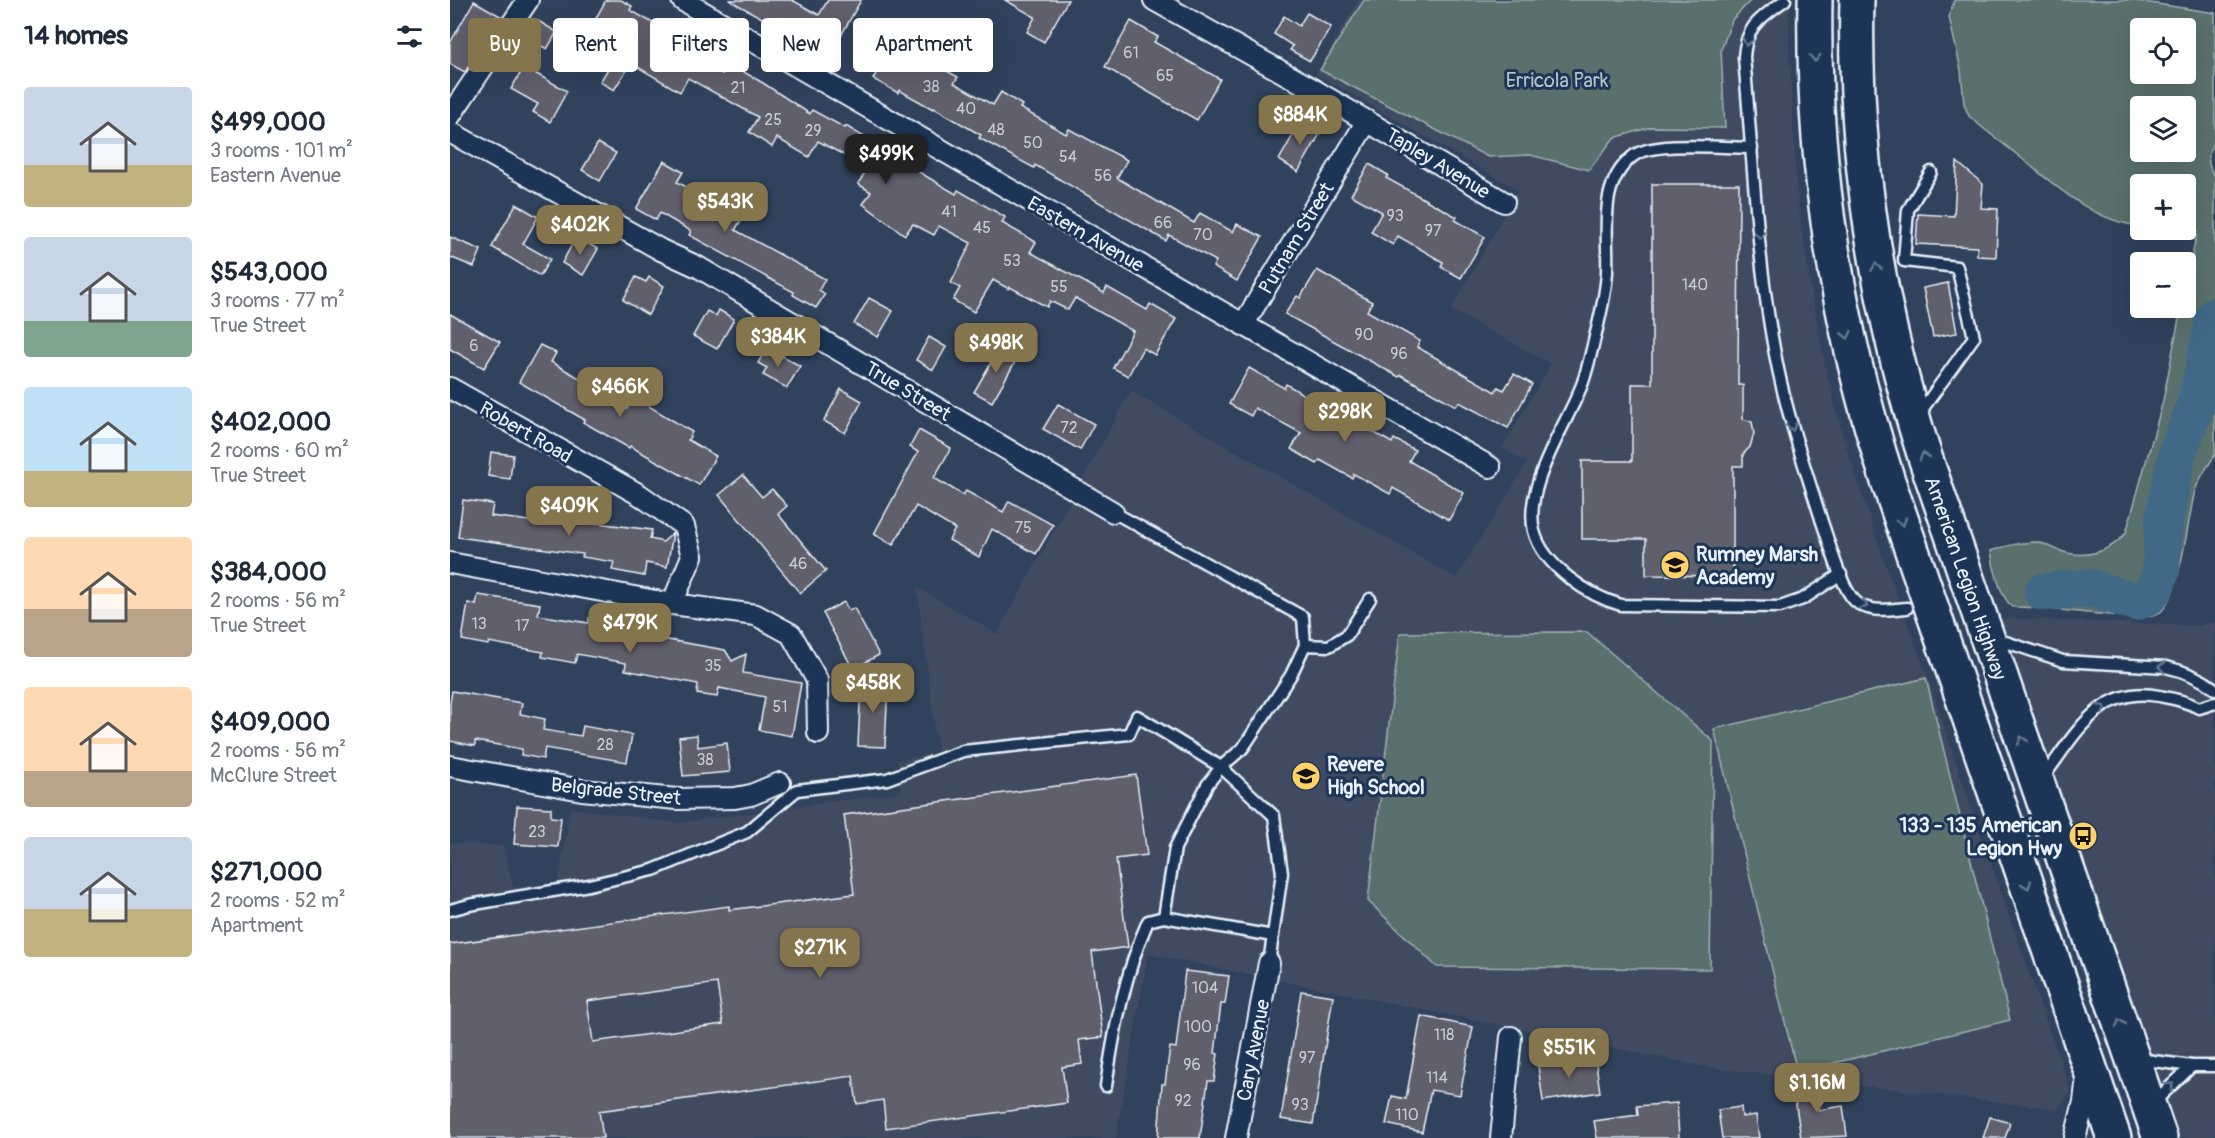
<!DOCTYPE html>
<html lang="en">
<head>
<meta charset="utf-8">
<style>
	:root { --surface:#fff; --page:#f6f6f7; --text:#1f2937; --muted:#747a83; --accent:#84754c }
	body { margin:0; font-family:Pangolin,sans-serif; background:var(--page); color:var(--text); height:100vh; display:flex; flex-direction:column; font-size:22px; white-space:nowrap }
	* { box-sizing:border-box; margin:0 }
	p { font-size:20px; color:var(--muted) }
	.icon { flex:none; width:33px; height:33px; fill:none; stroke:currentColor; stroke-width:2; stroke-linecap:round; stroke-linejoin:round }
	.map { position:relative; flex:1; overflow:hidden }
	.sheet { display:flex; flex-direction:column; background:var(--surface); width:450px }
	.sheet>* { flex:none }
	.top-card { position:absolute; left:18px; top:18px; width:570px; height:54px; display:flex; gap:12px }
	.fabs { position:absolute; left:1680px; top:18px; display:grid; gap:12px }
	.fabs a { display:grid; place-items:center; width:66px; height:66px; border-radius:6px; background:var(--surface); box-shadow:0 6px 24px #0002; font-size:30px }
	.price { position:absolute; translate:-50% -51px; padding:0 14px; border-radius:12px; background:var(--accent); color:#fff; font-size:20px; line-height:39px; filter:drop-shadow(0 2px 3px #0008) }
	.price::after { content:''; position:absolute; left:50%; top:36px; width:18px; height:14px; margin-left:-9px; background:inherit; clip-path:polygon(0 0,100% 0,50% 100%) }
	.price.current { background:#222; color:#fff }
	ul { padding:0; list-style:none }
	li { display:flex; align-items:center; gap:18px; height:150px; padding:0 24px }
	li span { display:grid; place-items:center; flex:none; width:168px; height:120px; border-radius:6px; color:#555 }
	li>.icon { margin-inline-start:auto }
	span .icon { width:72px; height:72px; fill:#fffc; stroke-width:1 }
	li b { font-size:26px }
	h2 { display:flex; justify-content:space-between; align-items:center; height:72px; padding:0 24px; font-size:26px }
	.pill { padding:0 21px; border-radius:6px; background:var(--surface); box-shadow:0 6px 24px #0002; font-size:21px; line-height:54px }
	.pill.current { background:var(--accent); color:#fff }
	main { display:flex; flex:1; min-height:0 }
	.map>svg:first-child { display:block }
	.built { fill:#3f4b62 }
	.green { fill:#5a706c; stroke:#a1b0b2; stroke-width:1.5; fill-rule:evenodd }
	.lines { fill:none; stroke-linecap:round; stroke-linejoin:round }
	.river { stroke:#3f6787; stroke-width:38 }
	.building { fill:#615f6c; stroke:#e8f1f8; stroke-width:1.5; fill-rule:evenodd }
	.service-casing { stroke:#e8f1f8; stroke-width:15 }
	.minor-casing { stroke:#e8f1f8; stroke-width:24 }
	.trunk-casing { stroke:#e8f1f8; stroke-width:38 }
	.service { stroke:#1d3557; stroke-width:10 }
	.minor { stroke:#1d3557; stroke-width:20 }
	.trunk { stroke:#1d3557; stroke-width:33 }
	.oneway { stroke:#64778f }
	.labels { text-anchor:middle; stroke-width:6; stroke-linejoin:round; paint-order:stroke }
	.number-label { font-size:16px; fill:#c6ccd5 }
	.park-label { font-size:20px; fill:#b6c4c7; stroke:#1d3557 }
	.street-label { font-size:20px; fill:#e8f1f8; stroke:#1d3557 }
	.poi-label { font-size:20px; font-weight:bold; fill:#e8f1f8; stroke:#1d3557; text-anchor:start }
</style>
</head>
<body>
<main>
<section class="sheet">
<h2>14 homes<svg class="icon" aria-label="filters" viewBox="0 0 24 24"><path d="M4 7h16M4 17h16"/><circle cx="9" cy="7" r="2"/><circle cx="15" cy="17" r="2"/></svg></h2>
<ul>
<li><span style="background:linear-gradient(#c9d6e8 65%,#c2b280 0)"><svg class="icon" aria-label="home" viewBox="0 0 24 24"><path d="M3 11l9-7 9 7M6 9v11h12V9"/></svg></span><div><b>$499,000</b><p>3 rooms · 101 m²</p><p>Eastern Avenue</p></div></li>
<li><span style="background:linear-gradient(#c9d6e8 70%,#7fa58c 0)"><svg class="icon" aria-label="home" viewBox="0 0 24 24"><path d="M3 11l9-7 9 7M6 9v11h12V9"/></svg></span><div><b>$543,000</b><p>3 rooms · 77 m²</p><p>True Street</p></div></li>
<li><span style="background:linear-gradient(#bfe0f5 70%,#c2b280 0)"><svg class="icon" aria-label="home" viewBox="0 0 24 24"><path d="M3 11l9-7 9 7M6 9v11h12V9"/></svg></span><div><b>$402,000</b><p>2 rooms · 60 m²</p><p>True Street</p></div></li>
<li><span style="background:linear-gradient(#ffd9b3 60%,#b9a48a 0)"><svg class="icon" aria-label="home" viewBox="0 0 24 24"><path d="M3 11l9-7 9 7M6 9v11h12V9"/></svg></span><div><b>$384,000</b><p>2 rooms · 56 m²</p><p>True Street</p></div></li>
<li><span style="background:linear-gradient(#ffd9b3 70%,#b9a48a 0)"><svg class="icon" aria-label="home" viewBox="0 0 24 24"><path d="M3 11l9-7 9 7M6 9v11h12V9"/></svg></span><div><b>$409,000</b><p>2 rooms · 56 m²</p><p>McClure Street</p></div></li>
<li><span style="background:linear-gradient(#c9d6e8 60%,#c2b280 0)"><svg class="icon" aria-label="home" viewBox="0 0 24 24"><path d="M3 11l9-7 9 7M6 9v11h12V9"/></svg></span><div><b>$271,000</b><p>2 rooms · 52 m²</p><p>Apartment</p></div></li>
</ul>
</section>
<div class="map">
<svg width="1765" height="1138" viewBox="0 0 1765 1138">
	<rect width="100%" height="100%" fill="#31425d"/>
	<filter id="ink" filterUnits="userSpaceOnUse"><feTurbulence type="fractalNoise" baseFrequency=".0167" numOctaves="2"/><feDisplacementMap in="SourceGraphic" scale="12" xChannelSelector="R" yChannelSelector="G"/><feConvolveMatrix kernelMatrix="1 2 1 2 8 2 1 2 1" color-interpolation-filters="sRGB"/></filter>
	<g filter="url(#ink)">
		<g class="built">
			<polygon points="908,0 1340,0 1339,47 1347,195 1361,290 1375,366 1392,433 1431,552 1479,681 1522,811 1621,1092 1607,1109 1262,1068 698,954 666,1138 0,1138 0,843 54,846 63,888 108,882 121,808 228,823 451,792 448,760 488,753 467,587 547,634 681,391 1006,578 1077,463 1052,448 1101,364 1001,310 1068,190 866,74"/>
			<polygon points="1541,618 1749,626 1765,622 1765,1138 1724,1138"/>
		</g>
		<g class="green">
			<polygon points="914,0 1301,0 1282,20 1271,50 1275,128 1201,127 1164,138 1139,170 1080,155 1038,157 870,70"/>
			<path d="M1504 0H1681L1765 13V139C1758 152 1755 164 1765 176V455C1758 466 1749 478 1745 491 1738 515 1730 608 1705 615 1697 618 1686 616 1677 616 1639 615 1601 607 1562 607 1550 596 1543 567 1541 551 1554 546 1573 542 1586 542 1595 543 1600 547 1608 550 1633 560 1659 553 1676 533L1713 401 1731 308H1736V287L1747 231 1742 212 1736 210V184H1690V226C1643 221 1606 186 1570 157 1553 143 1535 131 1519 116L1514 104 1511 70 1499 17ZM1736 28V74H1690V28ZM1736 106V152H1690V106Z"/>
			<polygon points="1137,632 1263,741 1260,969 987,967 918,901 950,633"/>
			<polygon points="1476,678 1560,1020 1347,1072 1264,729"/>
		</g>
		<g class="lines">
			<polyline class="river" points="1593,592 1640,588 1685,602 1699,596 1703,591 1711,572 1714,520 1727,454 1747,401 1765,316"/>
		</g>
		<g class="building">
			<polygon points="156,0 171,0 182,6 180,10 215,30 210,38 272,74 278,63 313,83 360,114 362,110 395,128 396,126 414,137 413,139 506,194 508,190 555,217 552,223 586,242 580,252 654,293 657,287 697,310 700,304 726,319 705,355 693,348 678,376 663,368 683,331 625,298 618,310 600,301 597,307 560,287 559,289 543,280 524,312 503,300 510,288 501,283 521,243 489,226 484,235 463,224 455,235 413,204 421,192 408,184 418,168 368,141 359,157 327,138 322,147 299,132 308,117 238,78 230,92 181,63 164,90 150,82 171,47 140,29"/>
			<polygon points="279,0 342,0 369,15 378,0 411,0 380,55"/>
			<polygon points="555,0 618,0 594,42 577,32 585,17"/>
			<polygon points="24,1 52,17 15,72 0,64 0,43"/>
			<polygon points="857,13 881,27 860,61 840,50 843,46 824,34 834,16 849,26"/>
			<polygon points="88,21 107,32 97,49 78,39"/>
			<polygon points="681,21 708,37 704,42 770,79 747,120 655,67"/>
			<polygon points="444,42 508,77 504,83 543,105 551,92 572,105 570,108 616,134 619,129 677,160 667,178 744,223 750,213 783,232 787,224 812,237 787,281 763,267 766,261 719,235 716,241 585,165 584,168 529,138 531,135 484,108 483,109 449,90 448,93 423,79"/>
			<polygon points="74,67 117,91 100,122 83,112 88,104 61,89"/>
			<polygon points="851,121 871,132 848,172 829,160"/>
			<polygon points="148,143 166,153 150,181 132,170"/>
			<polygon points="214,161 233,172 227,182 293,217 285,230 375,279 369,290 375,294 366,308 343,295 344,292 239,235 241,231 210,213 206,220 186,209"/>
			<polygon points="1507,162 1533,184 1531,208 1548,209 1546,257 1527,256 1527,247 1466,244 1468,214 1504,216"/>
			<polygon points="919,164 938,175 936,178 1007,217 1005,220 1035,237 1011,278 991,267 993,262 948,236 943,245 921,232 932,212 901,195"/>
			<polygon points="1202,184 1289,184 1288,385 1293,385 1293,419 1302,422 1304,433 1300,447 1293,454 1293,466 1283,466 1283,576 1196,575 1196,539 1132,539 1132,461 1182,461 1182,384 1202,384"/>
			<polygon points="66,204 88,217 73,244 100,259 90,276 42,247"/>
			<polygon points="0,237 31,250 24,267 0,257"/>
			<polygon points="126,237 148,249 133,275 112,263"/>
			<polygon points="867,270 922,302 917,311 970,341 967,347 1045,392 1048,387 1054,390 1064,374 1082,384 1058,428 1009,402 1006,406 951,375 949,377 835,314 847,296 850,298"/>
			<polygon points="186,277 196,282 199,277 214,286 198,315 173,300"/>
			<polygon points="1498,283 1507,333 1483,337 1473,288"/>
			<polygon points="419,298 443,311 428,337 404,324"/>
			<polygon points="269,310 284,319 267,349 243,336 257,311 266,316"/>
			<polygon points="0,314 50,342 34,368 0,349"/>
			<polygon points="479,337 496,347 483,370 466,360"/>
			<polygon points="90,345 106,353 101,362 135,381 133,385 177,409 184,397 242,432 238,440 266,456 249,485 180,446 179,448 133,422 135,420 69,382"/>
			<polygon points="317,347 350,366 337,388 313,375 317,368 308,363"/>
			<polygon points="550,347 568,357 542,402 524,392"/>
			<polygon points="799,368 834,388 836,384 868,403 871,397 897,412 895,416 942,443 944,439 965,450 959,461 1014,493 999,520 943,488 940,494 904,474 902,478 870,460 867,464 841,449 851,433 805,408 801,416 779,404"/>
			<polygon points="391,389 412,401 395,433 374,421"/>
			<polygon points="608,404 644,424 630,450 593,429"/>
			<polygon points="469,430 501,448 484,478 513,495 516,491 553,512 559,501 603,525 586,554 542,529 529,557 499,540 505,529 466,506 443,545 424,534 468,452 460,447"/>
			<polygon points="41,452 63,455 60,479 38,476"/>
			<polygon points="293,475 312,497 322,489 337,506 328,514 376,571 350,593 269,495"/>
			<polygon points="13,500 43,504 41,516 102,524 104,505 132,509 131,521 202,530 200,539 213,542 223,533 217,567 196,563 194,576 162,570 164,562 132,557 133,554 8,537"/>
			<polygon points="28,595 90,604 88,615 139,623 139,618 166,623 166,626 213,635 213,639 275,650 282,661 296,654 293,673 351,683 342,736 309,730 315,697 269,688 267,697 247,694 248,684 175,670 176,663 127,654 125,663 92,657 93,652 39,642 38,645 12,640 18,603 26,605"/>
			<polygon points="394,602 399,611 404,608 429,655 403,669 373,613"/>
			<polygon points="411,682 438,683 435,747 408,746"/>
			<polygon points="2,691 72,703 70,714 95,719 93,730 131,736 133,726 182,735 177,762 95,748 93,759 71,755 72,749 25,741 25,746 0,741 0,703"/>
			<polygon points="247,735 248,747 277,743 280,772 233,776 229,737"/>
			<path d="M686 775 697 855 666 859 678 947 642 952 653 1037 629 1040 632 1064 612 1067 617 1103 436 1128 433 1100 407 1104 403 1076 149 1111 153 1138H0V944L279 906V910L404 894 394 815ZM267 983 273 1024 143 1042 137 1001Z"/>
			<polygon points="67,806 101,808 101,817 111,818 108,847 64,844"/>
			<polygon points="735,971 779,976 775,1004 771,1004 765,1053 768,1054 764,1081 758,1081 750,1138 708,1138 712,1084 715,1084 720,1047 726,1048"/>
			<polygon points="851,991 883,996 863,1124 831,1119"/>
			<polygon points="971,1016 1023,1027 1010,1095 981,1090 972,1132 936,1124 942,1096 956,1099"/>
			<polygon points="1145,1057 1150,1092 1093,1101 1088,1066"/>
			<polygon points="1342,1080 1363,1080 1363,1104 1368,1103 1369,1110 1393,1106 1397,1136 1351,1138"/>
			<polygon points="1227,1103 1229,1138 1147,1138 1144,1121 1188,1115 1187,1106"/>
			<polygon points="1291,1107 1292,1117 1306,1115 1309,1138 1272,1138 1268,1110"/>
			<polygon points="1540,1117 1560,1123 1555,1138 1533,1138"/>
		</g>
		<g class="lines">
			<g class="service-casing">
				<g id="service">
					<path d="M1335 0C1311 18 1296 25 1294 57 1303 159 1307 269 1328 369 1339 421 1356 471 1372 522 1379 541 1391 588 1405 601 1418 614 1441 609 1457 608"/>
					<path d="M1302 148C1275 148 1201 140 1182 157 1147 186 1159 232 1157 272 1156 290 1152 308 1148 325 1143 344 1139 364 1133 382 1117 425 1073 486 1084 531 1093 566 1139 596 1171 605L1330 607 1353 599 1391 574"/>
					<polyline points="1469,414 1524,337 1507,267 1454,261 1458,210 1481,172"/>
					<path d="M1544 638 1613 661 1716 667C1734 671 1751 678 1765 689"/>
					<polyline points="855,645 879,646 897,635 920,599"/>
					<path d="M1592 779C1623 739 1648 684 1709 696 1724 699 1736 701 1749 708L1765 703"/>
					<polyline points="0,910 19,905 139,885 203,870 297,832 347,790 437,779 513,751 679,734 687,716 771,767 793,748 841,675 855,645 853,617 663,512"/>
					<polyline points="819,963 832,873 824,816 771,767 757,785 725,848 714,917 823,936"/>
					<polyline points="1688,1059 1742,1066 1765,1066"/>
					<path d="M656 1086C664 1030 675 973 698 921L714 917"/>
					<polyline points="1703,1103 1742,1066"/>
				</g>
			</g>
			<g class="minor-casing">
				<g id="minor">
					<polyline points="232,0 1040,467"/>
					<polyline points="704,0 859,87 1054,202"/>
					<polyline points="0,116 78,0"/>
					<polyline points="0,132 211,250 248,267 663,512"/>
					<polyline points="793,325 917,121"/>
					<polyline points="0,388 190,495 234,526 242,556 222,604"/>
					<polyline points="0,563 222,604 306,615 341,634 367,680 368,733"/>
					<polyline points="0,766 132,790 227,799 285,798 301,795 330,783"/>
					<polyline points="786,1138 819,963"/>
					<polyline points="1051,1138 1061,1037"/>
					<polyline points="1625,1138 1634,1102 1637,1076"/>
				</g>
			</g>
			<g class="trunk-casing">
				<g id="trunk">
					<path d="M1365 0C1362 167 1387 323 1438 481L1664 1138"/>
					<path d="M1407 0C1403 158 1427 307 1475 457L1710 1138"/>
				</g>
			</g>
			<use href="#service" class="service"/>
			<use href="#minor" class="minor"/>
			<use href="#trunk" class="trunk"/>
		</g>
		<defs><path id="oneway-chevron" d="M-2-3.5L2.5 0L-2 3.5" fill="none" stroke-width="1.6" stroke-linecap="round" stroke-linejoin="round" transform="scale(1.5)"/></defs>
		<g class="oneway">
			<use href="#oneway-chevron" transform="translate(1297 42) rotate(104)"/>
			<use href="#oneway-chevron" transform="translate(1365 58) rotate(89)"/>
			<use href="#oneway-chevron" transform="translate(1310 235) rotate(84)"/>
			<use href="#oneway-chevron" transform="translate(1426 267) rotate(-100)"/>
			<use href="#oneway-chevron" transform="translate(1397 335) rotate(77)"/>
			<use href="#oneway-chevron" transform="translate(1342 427) rotate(76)"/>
			<use href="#oneway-chevron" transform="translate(1474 456) rotate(-108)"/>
			<use href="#oneway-chevron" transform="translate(1452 522) rotate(71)"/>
			<use href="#oneway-chevron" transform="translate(1414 605) rotate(24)"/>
			<use href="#oneway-chevron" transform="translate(1712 667) rotate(-174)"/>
			<use href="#oneway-chevron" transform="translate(1652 708) rotate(-31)"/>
			<use href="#oneway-chevron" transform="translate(1572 740) rotate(-109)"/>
			<use href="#oneway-chevron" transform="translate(1577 885) rotate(71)"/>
			<use href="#oneway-chevron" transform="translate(1670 1023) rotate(-109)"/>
			<use href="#oneway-chevron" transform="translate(1720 1086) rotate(-44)"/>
		</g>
	</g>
	<defs>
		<g id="school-disc" transform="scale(1.5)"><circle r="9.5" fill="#ffd166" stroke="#1d3557"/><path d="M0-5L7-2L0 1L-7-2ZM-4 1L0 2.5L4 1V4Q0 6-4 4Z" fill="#111"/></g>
		<g id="bus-disc" transform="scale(1.5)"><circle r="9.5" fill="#ffd166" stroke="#1d3557"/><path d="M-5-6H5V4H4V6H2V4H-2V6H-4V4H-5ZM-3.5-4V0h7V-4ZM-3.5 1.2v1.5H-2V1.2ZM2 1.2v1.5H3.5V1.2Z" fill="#111"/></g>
	</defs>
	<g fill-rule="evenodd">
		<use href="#school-disc" x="1225" y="565"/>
		<use href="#school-disc" x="856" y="776"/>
		<use href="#bus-disc" x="1633" y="836"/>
	</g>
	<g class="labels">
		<g class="number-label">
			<text x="681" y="58">61</text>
			<text x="715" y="81">65</text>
			<text x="481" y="92">38</text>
			<text x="288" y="93">21</text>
			<text x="516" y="114">40</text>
			<text x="323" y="125">25</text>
			<text x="546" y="135">48</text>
			<text x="363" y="136">29</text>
			<text x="583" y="148">50</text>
			<text x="618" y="162">54</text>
			<text x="653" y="181">56</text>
			<text x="499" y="217">41</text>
			<text x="945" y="221">93</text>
			<text x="713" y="228">66</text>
			<text x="532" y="233">45</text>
			<text x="983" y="236">97</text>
			<text x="753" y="240">70</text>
			<text x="562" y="266">53</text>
			<text x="1245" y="290">140</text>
			<text x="609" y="292">55</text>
			<text x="914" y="340">90</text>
			<text x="24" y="351">6</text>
			<text x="949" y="359">96</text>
			<text x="619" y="433">72</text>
			<text x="573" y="533">75</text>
			<text x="348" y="569">46</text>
			<text x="29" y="629">13</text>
			<text x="72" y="631">17</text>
			<text x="263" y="671">35</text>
			<text x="330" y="712">51</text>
			<text x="155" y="750">28</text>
			<text x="255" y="765">38</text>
			<text x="87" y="837">23</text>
			<text x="755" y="993">104</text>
			<text x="748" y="1032">100</text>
			<text x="994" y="1040">118</text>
			<text x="857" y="1063">97</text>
			<text x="742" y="1070">96</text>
			<text x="987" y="1083">114</text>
			<text x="733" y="1106">92</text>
			<text x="850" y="1110">93</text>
			<text x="957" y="1120">110</text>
		</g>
		<g class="park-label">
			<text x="1107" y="87">Erricola Park</text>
		</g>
		<g class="street-label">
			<text transform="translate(988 163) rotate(31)" y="7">Tapley Avenue</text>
			<text transform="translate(636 234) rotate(30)" y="7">Eastern Avenue</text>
			<text transform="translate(846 238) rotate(-59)" y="7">Putnam Street</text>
			<text transform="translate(458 391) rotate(31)" y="7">True Street</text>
			<text transform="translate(76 432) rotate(30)" y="7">Robert Road</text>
			<text transform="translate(1516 578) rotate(71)" y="7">American Legion Highway</text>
			<text transform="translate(166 791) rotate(6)" y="7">Belgrade Street</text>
			<text transform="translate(803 1050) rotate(-79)" y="7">Cary Avenue</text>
		</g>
		<g class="poi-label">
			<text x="1246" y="561">Rumney Marsh<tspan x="1246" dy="23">Academy</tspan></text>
			<text x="877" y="771">Revere<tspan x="877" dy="23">High School</tspan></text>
			<text x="1612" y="832" text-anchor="end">133 - 135 American<tspan x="1612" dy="23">Legion Hwy</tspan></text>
		</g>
	</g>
</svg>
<div class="fabs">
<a><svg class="icon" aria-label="locate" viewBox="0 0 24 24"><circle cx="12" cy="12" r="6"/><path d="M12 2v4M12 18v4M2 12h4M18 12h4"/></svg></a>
<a><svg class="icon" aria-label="layers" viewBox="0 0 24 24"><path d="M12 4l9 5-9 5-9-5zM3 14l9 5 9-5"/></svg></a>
<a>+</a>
<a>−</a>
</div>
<b class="price" style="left:850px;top:146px">$884K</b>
<b class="price current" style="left:436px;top:185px">$499K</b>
<b class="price" style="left:275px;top:233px">$543K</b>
<b class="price" style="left:130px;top:256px">$402K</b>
<b class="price" style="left:328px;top:368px">$384K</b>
<b class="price" style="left:546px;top:374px">$498K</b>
<b class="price" style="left:170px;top:418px">$466K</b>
<b class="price" style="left:895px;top:443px">$298K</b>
<b class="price" style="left:119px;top:537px">$409K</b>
<b class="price" style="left:180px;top:654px">$479K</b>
<b class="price" style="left:423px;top:714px">$458K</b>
<b class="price" style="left:370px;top:979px">$271K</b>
<b class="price" style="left:1119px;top:1079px">$551K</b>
<b class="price" style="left:1367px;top:1114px">$1.16M</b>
<div class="top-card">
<a class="pill current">Buy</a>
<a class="pill">Rent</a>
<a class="pill">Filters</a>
<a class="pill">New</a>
<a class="pill">Apartment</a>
</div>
</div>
</main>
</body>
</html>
